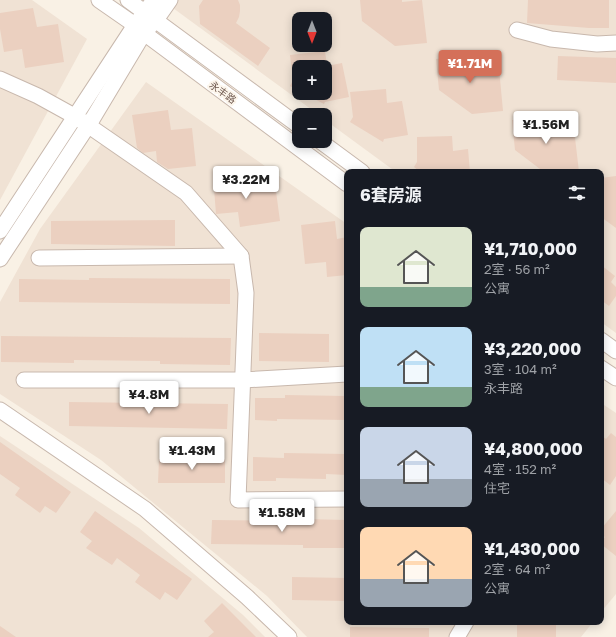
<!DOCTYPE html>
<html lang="zh">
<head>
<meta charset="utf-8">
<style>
	:root { --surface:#171b24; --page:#20242c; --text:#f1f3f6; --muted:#9ea1a6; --accent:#d47059 }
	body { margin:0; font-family:"Golos Text","Noto Sans SC",sans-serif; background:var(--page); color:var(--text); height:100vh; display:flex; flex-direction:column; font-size:15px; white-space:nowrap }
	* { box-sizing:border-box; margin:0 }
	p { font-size:13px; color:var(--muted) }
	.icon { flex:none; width:22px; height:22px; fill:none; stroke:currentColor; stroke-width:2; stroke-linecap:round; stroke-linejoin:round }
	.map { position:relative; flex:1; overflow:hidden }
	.drawer { position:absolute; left:344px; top:169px; width:260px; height:456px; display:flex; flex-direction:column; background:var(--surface); border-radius:8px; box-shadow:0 2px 10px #0003 }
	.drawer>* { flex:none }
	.needle { width:26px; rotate:180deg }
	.buttons { position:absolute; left:292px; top:12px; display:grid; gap:8px }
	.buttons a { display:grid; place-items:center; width:40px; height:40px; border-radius:8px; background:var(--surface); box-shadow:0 2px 10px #0003; font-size:20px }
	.price { position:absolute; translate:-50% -34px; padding:0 9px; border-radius:4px; background:#fff; color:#222; font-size:13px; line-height:26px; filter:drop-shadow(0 1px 2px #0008) }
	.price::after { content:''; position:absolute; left:50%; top:24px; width:12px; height:9px; margin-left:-6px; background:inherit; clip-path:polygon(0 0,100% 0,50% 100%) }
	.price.selected { background:var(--accent); color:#fff }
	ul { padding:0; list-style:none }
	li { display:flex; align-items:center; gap:12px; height:100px; padding:0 16px }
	li span { display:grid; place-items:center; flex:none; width:112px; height:80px; border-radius:8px; color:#555 }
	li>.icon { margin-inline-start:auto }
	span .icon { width:48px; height:48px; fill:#fffc; stroke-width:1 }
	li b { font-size:17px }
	h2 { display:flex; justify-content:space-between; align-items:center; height:48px; padding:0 16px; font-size:17px }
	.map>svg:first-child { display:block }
	.residential { fill:#f0e2d4; fill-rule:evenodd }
	.building { fill:#ebd0c0 }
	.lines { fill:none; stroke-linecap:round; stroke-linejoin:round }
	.minor-casing { stroke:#c8b8ad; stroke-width:17 }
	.minor { stroke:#fff; stroke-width:15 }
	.labels { text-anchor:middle; stroke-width:4; stroke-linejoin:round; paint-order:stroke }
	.street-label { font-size:10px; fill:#6e584e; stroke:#fcf5eb }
</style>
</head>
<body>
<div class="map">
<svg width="616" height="637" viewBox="0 0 616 637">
	<rect width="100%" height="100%" fill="#f9f1e5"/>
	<g class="residential">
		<polygon points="0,0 32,0 87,39 0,200"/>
		<path d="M162 0H616V333L601 322V172H396L325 120V115H319ZM299 19H325V45H299ZM299 67H325V93H299Z"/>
		<polygon points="146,82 347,224 347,622 593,622 581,637 307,637 267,596 101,460 0,394 0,302 40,229"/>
		<polygon points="601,403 616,413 616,594 601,612"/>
		<polygon points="0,436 139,528 243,615 265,637 0,637"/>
	</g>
	<g class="building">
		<polygon points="203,0 238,0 240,5 240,11 239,17 236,23 270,48 258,66 200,24 199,6"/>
		<polygon points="360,0 402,0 402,2 422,0 427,43 395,46 362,21"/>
		<polygon points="528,0 609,0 609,28 589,28 527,23"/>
		<polygon points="33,8 37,27 58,24 64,62 25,68 22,49 4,52 0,29 0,13"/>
		<polygon points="325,51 327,66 342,63 349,97 325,102 324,104 303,93 325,93 325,67 299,67 299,91 290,86 293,80 290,55"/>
		<polygon points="477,55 479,70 499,68 503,111 472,114 439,90 436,59"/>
		<polygon points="558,56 616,58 616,83 557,80"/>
		<polygon points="386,89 387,103 402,101 408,135 384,139 383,142 350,122 353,117 350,92"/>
		<polygon points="168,110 171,130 192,128 196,166 168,169 157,162 156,151 143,153 137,148 132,115"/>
		<polygon points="553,115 554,131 574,129 579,172 544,172 515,150 512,120"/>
		<polygon points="452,136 453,151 468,149 470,172 420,172 414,167 417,162 417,137"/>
		<polygon points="251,173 252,187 275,184 280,221 240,227 238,212 216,214 213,176"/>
		<polygon points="616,176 616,228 601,217 601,178"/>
		<polygon points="175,220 175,246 51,244 51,221"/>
		<polygon points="335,221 337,239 347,237 347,275 327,277 326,262 305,264 301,225"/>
		<polygon points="601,265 615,276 611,282 616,287 616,296 609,306 601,300"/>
		<polygon points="89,278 230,279 230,304 19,302 19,279 89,280"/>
		<polygon points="259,333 329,334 329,362 259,361"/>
		<polygon points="1,336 231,338 230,365 160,364 160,361 74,360 74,363 1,362"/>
		<polygon points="285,395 347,396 347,420 277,419 277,421 255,420 255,398 285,398"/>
		<polygon points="69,402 228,404 227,429 69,426"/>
		<polygon points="611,433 616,437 616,476 610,485 601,478 601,435 606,439"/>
		<polygon points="0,442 71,492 56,513 45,506 40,513 15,495 20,488 0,474"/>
		<polygon points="284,453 347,454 347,475 326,474 326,479 276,478 276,481 253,481 253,457 284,458"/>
		<polygon points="159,459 225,459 225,483 158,483"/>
		<polygon points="95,511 192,579 177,600 165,592 160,600 135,582 140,575 117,558 112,565 86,548 92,541 80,532"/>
		<polygon points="616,511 616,556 601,544 601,542 605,537 601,534 601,529"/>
		<polygon points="303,519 347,520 347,548 303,548 303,545 211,544 212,520 303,521"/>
		<polygon points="292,577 347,578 347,601 292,600"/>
		<polygon points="222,603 256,637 208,637 214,632 204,621"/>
		<rect x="517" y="622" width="39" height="15"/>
		<polygon points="0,626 16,637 0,637"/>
		<polygon points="350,627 429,628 429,637 350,637"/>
	</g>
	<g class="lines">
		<g class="minor-casing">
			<g id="minor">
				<polyline points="99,0 135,25 144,33 347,184"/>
				<polyline points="128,0 299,126"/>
				<polyline points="517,30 551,39 597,44 616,43"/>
				<polyline points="0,79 38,96 76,117 186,193 241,256 246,293 238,500 347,499"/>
				<polyline points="320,141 362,172"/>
				<polyline points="0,231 135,25 154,0"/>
				<polyline points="39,258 241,256"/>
				<polyline points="0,259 93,118 144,33 156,20 170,0"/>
				<polyline points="601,340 616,351"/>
				<polyline points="601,368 616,378"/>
				<polyline points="24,380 243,380 347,374"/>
				<polyline points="0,410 145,509 247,597 289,637"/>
				<polyline points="457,637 466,622"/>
			</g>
		</g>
		<use href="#minor" class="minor"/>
	</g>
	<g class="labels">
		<g class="street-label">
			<text transform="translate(223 92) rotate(36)" y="4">永丰路</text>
		</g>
	</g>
</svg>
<div class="buttons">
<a><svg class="needle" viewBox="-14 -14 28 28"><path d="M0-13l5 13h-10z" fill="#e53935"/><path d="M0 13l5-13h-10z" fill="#9ea1a6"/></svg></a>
<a>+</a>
<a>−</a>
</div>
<b class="price selected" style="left:470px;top:84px">¥1.71M</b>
<b class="price" style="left:546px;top:145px">¥1.56M</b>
<b class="price" style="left:246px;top:200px">¥3.22M</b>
<b class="price" style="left:149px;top:415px">¥4.8M</b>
<b class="price" style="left:192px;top:471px">¥1.43M</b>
<b class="price" style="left:282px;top:533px">¥1.58M</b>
<section class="drawer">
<h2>6套房源<svg class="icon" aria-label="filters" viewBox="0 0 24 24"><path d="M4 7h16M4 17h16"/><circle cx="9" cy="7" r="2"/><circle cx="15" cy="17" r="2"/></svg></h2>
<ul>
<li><span style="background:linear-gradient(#dfe7d0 75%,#7fa58c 0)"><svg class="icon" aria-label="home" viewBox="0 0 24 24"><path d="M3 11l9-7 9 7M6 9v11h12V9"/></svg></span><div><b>¥1,710,000</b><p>2室 · 56 m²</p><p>公寓</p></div></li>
<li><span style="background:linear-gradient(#bfe0f5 75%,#7fa58c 0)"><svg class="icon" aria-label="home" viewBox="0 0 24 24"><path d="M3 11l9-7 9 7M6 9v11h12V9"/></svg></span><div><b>¥3,220,000</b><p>3室 · 104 m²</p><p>永丰路</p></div></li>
<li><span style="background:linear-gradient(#c9d6e8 65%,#9aa5b1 0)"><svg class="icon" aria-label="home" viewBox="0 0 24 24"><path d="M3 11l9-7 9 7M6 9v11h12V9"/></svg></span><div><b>¥4,800,000</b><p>4室 · 152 m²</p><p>住宅</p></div></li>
<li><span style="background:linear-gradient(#ffd9b3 65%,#9aa5b1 0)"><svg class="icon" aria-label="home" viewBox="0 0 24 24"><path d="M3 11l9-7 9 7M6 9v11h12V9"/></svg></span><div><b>¥1,430,000</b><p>2室 · 64 m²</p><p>公寓</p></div></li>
</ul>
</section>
</div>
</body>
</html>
